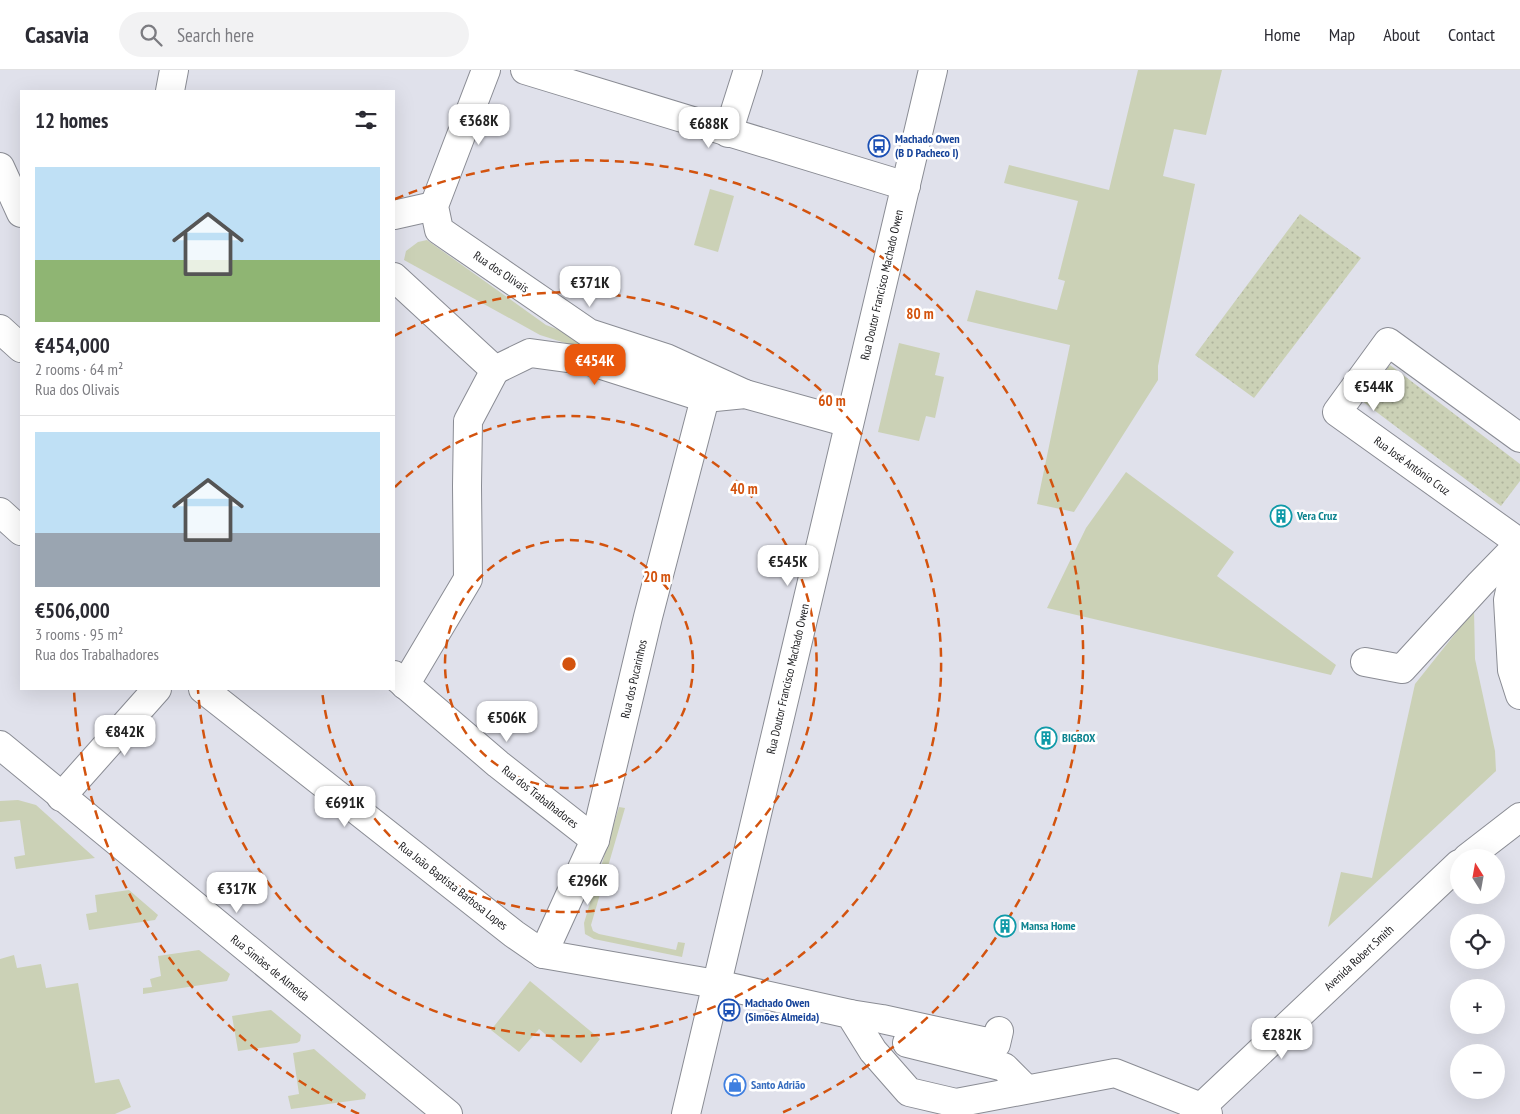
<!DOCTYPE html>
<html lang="en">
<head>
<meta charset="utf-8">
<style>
	:root { --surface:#fff; --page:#f2f2f3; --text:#2b2b33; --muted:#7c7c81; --line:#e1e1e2; --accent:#ea580c }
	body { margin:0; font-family:"PT Sans Narrow",sans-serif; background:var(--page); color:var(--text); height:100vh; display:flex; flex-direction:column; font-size:19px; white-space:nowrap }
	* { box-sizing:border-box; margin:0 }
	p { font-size:16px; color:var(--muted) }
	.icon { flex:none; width:28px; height:28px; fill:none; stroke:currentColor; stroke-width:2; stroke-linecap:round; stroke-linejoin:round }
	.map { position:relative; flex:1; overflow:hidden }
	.side { position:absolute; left:20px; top:20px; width:375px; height:600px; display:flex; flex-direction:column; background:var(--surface); border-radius:0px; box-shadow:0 5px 20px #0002 }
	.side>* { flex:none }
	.needle { width:32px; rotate:349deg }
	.buttons { position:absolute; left:1450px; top:779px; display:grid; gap:10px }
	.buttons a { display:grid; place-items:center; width:55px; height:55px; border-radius:50%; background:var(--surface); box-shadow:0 5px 20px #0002; font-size:25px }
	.price { position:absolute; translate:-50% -42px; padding:0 11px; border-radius:10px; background:#fff; color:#222; font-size:16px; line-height:32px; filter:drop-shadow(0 1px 2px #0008) }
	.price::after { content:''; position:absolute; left:50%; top:30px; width:15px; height:11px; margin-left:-8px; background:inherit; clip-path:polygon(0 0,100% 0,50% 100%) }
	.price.current { background:var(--accent); color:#fff }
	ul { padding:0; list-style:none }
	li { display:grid; align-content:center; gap:10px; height:265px; padding:0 15px }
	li+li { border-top:1px solid var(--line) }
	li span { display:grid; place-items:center; height:155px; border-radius:0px; color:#555 }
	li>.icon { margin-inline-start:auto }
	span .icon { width:90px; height:90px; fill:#fffc; stroke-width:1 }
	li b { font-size:21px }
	h2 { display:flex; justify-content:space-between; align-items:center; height:60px; padding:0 15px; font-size:21px }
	header { display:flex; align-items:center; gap:30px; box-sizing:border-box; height:70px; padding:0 25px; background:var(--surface); border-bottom:1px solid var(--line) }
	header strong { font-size:24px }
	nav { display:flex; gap:28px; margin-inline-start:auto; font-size:18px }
	.search { width:350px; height:45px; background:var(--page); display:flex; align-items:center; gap:12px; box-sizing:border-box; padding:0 18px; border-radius:28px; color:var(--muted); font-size:19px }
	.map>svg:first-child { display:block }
	.grass { fill:url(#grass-dots) }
	.green { fill:#cbd1b6 }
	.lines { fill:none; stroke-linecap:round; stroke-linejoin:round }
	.minor-casing { stroke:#8a8c94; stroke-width:30 }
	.minor { stroke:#fff; stroke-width:28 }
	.ring { fill:none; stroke:#d3530e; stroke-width:2.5; stroke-dasharray:9 6 }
	.labels { text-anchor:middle; stroke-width:5; stroke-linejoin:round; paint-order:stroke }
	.transit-label { font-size:12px; font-weight:bold; fill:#164399; stroke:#fff; text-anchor:start }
	.street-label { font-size:12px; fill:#1a1a1d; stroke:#fff }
	.culture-label { font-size:12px; font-weight:bold; fill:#0d838f; stroke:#fff; text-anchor:start }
	.shop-label { font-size:12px; font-weight:bold; fill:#366cbe; stroke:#fff; text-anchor:start }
	.centre { fill:#d3530e; stroke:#fff; stroke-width:2.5 }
	.ring-label { font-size:15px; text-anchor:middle; font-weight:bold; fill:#d3530e; stroke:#fff; stroke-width:5; stroke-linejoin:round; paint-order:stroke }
</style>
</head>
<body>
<header>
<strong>Casavia</strong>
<div class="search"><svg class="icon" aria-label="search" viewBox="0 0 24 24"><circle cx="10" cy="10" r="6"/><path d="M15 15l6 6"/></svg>Search here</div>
<nav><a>Home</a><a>Map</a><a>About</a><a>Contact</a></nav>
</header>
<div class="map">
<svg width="1520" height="1044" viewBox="0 0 1520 1044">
	<defs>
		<pattern id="grass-dots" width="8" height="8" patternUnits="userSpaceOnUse" patternTransform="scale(1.25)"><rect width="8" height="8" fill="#cbd1b6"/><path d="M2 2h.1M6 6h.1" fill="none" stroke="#aeb39c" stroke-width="1.8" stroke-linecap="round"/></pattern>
	</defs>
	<rect width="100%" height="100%" fill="#e0e1eb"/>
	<g class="grass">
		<polygon points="1300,144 1361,188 1254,328 1195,285"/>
		<polygon points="1390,295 1520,394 1520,411 1501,436 1362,331"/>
	</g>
	<g class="green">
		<polygon points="1138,0 1222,0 1206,65 1174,59 1163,106 1195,114 1158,296 1158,310 1074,442 1037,434 1070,275 967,251 976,220 1057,240 1065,211 1058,209 1078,131 1004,113 1009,95 1109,120"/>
		<polygon points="710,119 734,126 718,182 694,175"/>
		<polygon points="427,170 546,255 703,313 704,317 540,265 404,190 406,181 418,172"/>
		<polygon points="899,273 940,283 935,305 944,307 935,348 926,346 919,371 878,362"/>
		<polygon points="1126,402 1234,482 1217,506 1336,595 1331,605 1047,538 1086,458"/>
		<polygon points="1474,540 1475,589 1495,681 1496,701 1328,857 1341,802 1372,808 1415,614"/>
		<polygon points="18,730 36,735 95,788 16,799 14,787 25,785 20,750 0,752 0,731"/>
		<polygon points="619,737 625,738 591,855 593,861 599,864 676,880 678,872 685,873 682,887 594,869 585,864 584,853"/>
		<polygon points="129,820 158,845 155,850 89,860 86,844 97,842 95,825"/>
		<polygon points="199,880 230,904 227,911 143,924 143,918 152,917 150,909 161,906 158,886"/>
		<polygon points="14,885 17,898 41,894 46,918 78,913 95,1013 119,1009 131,1037 115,1044 0,1044 0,889"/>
		<polygon points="530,911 600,969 581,993 539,959 519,982 491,960"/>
		<polygon points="271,940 301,965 300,971 297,973 238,981 232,946"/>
		<polygon points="314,979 366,1024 365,1029 291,1039 288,1026 299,1024 293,983"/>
	</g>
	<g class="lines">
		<g class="minor-casing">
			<g id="minor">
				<polyline points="486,0 434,136 439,160 589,263 666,288 745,324"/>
				<polyline points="525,0 906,116"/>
				<polyline points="170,21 174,0"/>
				<polyline points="728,63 748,0"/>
				<polyline points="0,97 21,143"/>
				<polyline points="394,145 434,136"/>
				<polyline points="394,207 495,300 530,283 589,291 705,328 745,324 849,353"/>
				<polyline points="0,259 21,278"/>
				<polyline points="0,442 21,461"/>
				<polyline points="1520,473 1508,530 1512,600 1520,625"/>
				<polyline points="1365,592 1402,599 1480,514 1520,473 1337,342 1388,272 1520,368"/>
				<polyline points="394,605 498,694 595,770"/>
				<polyline points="405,615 468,509 467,416 468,351 495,300"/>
				<polyline points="203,619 514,864 543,884 716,914 850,944 873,981 909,1022 956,1033 1115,1003 1201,1037 1208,1044"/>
				<polyline points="0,675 448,1044"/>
				<polyline points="61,727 157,619"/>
				<polyline points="1467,788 1520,747"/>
				<polyline points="543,884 595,770 648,547 705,328"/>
				<polyline points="850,944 882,949 996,974 999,961"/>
				<polyline points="907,973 1004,997 1026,1019"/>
				<polyline points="686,1044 933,0"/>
				<polyline points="1194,1044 1459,794"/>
			</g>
		</g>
		<use href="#minor" class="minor"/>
	</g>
	<g class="ring">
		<circle cx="569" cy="594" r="124"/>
		<path d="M395 417A248 248 0 1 1 322 620"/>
		<path d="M394 266A372 372 0 1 1 198 620"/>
		<path d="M359 1044A496 496 0 0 1 74 620M395 129A496 496 0 0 1 779 1044"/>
	</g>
	<defs>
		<g id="bus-ring" transform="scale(1.125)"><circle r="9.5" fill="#fff" stroke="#1a4fb4" stroke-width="1.5"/><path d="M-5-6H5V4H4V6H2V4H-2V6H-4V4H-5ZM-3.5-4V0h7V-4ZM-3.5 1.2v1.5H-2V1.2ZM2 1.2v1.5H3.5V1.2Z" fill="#1a4fb4"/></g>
		<g id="building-ring" transform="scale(1.125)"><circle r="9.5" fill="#fff" stroke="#0f9aa8" stroke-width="1.5"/><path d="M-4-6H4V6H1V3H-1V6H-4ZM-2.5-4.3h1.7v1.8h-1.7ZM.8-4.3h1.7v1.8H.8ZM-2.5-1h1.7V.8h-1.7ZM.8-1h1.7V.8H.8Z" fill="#0f9aa8"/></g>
		<g id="shop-ring" transform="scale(1.125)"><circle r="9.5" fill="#fff" stroke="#3f7fe0" stroke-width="1.5"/><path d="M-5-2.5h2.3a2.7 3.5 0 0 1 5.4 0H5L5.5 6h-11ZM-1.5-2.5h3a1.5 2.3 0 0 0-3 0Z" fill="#3f7fe0"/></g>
	</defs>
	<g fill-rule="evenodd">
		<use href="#bus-ring" x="879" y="76"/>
		<use href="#building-ring" x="1281" y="446"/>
		<use href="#building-ring" x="1046" y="668"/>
		<use href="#building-ring" x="1005" y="856"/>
		<use href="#bus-ring" x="729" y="940"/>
		<use href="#shop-ring" x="735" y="1015"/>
	</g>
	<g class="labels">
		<g class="transit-label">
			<text x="895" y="73">Machado Owen<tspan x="895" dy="14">(B D Pacheco I)</tspan></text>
			<text x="745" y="937">Machado Owen<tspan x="745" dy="14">(Simões Almeida)</tspan></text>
		</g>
		<g class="street-label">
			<text transform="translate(501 202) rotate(34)" y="4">Rua dos Olivais</text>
			<text transform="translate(882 215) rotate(-77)" y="4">Rua Doutor Francisco Machado Owen</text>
			<text transform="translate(1412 396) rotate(36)" y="4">Rua José António Cruz</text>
			<text transform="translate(634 609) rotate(-77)" y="4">Rua dos Pucarinhos</text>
			<text transform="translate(788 609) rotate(-77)" y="4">Rua Doutor Francisco Machado Owen</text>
			<text transform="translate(540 727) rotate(38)" y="4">Rua dos Trabalhadores</text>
			<text transform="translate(453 816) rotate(38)" y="4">Rua João Baptista Barbosa Lopes</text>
			<text transform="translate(1359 888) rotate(-43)" y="4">Avenida Robert Smith</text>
			<text transform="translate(270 898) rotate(39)" y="4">Rua Simões de Almeida</text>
		</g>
		<g class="culture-label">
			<text x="1297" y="450">Vera Cruz</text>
			<text x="1062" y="672">BIGBOX</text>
			<text x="1021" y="860">Mansa Home</text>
		</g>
		<g class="shop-label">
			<text x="751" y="1019">Santo Adrião</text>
		</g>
	</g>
	<circle cx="569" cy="594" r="8" class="centre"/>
	<g class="ring-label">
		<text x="920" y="249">80 m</text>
		<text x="832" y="336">60 m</text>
		<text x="744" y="424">40 m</text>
		<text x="657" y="512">20 m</text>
	</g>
</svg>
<div class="buttons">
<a><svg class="needle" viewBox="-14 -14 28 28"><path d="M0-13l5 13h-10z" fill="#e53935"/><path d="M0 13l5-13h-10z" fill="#7c7c81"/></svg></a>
<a><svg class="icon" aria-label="locate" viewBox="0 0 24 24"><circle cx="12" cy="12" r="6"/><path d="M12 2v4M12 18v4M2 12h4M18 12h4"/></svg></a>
<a>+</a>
<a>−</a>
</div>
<b class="price" style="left:479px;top:76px">€368K</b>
<b class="price" style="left:709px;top:79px">€688K</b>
<b class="price" style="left:590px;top:238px">€371K</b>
<b class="price current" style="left:595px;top:316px">€454K</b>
<b class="price" style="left:1374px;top:342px">€544K</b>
<b class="price" style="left:788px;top:517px">€545K</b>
<b class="price" style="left:507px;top:673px">€506K</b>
<b class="price" style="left:125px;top:687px">€842K</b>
<b class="price" style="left:345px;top:758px">€691K</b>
<b class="price" style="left:588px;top:836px">€296K</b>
<b class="price" style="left:237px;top:844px">€317K</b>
<b class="price" style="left:1282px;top:990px">€282K</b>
<section class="side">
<h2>12 homes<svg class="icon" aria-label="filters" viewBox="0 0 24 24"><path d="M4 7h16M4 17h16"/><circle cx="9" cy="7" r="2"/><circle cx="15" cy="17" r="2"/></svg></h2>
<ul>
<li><span style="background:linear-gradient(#bfe0f5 60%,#8fb573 0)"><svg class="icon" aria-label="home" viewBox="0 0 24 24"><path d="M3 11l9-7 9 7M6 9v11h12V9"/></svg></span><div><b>€454,000</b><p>2 rooms · 64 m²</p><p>Rua dos Olivais</p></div></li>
<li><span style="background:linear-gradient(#bfe0f5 65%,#9aa5b1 0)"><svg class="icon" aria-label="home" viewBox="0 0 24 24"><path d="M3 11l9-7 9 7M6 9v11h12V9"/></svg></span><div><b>€506,000</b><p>3 rooms · 95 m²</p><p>Rua dos Trabalhadores</p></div></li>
</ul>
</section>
</div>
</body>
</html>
